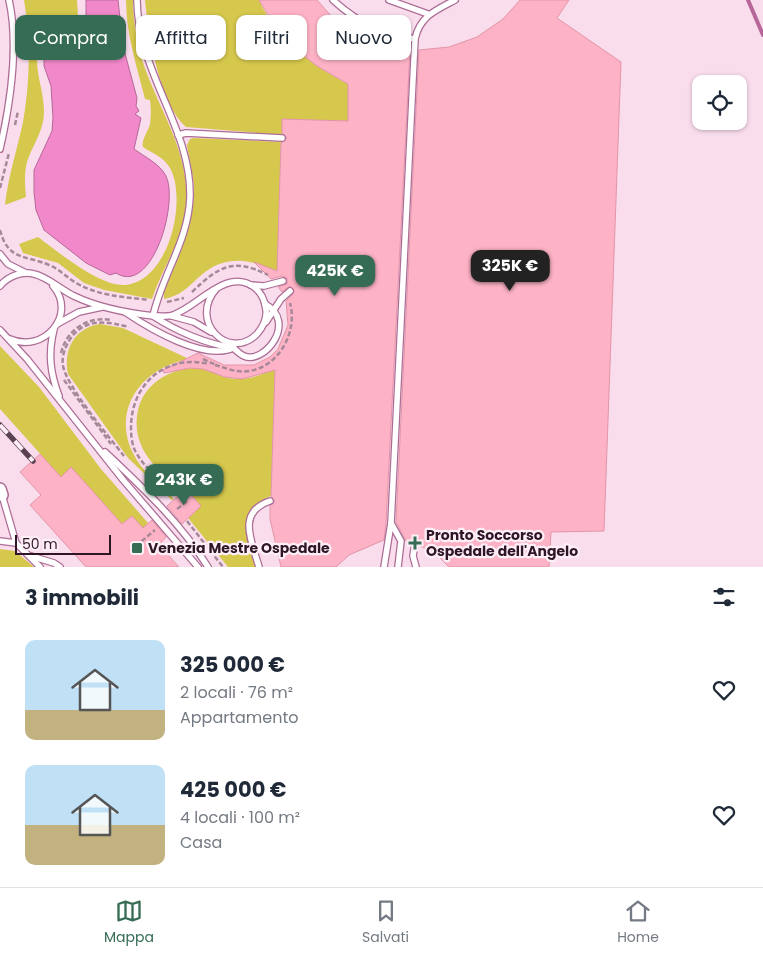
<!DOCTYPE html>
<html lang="it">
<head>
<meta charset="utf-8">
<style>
	:root { --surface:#fff; --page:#f2f2f3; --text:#1f2937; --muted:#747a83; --line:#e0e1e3; --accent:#356c53 }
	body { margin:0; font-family:Poppins,sans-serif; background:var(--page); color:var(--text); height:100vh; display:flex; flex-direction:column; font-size:19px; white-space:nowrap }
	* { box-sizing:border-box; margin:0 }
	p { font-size:16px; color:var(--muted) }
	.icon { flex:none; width:28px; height:28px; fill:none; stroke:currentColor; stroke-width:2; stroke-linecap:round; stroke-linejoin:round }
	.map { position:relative; height:567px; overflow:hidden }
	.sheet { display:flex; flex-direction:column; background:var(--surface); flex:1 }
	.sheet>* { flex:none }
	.guide { position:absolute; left:15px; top:15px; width:500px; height:45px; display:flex; gap:10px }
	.fabs { position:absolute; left:692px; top:75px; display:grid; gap:10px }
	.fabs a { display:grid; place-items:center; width:55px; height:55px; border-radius:10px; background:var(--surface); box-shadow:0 1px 4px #0004; font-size:25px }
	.scale { position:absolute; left:15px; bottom:12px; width:96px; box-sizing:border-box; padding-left:5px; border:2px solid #2f1626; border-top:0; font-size:14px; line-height:18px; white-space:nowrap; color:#2f1626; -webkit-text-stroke:4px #feeff7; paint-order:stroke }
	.price { position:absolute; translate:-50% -42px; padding:0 11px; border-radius:10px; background:var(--accent); color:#fff; font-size:16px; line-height:32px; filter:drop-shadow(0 1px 2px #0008) }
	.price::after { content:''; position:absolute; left:50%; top:30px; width:15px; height:11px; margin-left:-8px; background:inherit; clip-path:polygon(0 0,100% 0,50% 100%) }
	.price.selected { background:#222; color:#fff }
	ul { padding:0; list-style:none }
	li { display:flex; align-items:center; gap:15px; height:125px; padding:0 25px }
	li span { display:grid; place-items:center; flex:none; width:140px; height:100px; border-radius:10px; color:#555 }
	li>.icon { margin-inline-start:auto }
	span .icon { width:60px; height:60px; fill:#fffc; stroke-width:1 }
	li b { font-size:21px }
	h2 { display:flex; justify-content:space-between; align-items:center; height:60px; padding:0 25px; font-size:21px }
	.tag { padding:0 18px; border-radius:10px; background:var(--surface); box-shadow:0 1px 4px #0004; font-size:18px; line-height:45px }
	.tag.selected { background:var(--accent); color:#fff }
	.tab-bar { display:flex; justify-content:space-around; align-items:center; height:70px; border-top:1px solid var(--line); background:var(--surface); font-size:14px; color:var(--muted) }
	.tab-bar a { display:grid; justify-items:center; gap:2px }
	.tab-bar .selected { color:var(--accent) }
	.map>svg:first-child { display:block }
	.green { fill:#d6c84d }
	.water { fill:#f188ca; stroke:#b76699 }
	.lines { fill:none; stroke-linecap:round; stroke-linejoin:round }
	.stream { stroke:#b76699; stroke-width:4 }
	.building { fill:#fdb2c5; stroke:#e295a9 }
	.service-casing { stroke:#ad6d95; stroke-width:8 }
	.minor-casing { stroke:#ad6d95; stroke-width:14 }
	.path { stroke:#a58999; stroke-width:2.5; stroke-dasharray:5 2.5; stroke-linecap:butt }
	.service { stroke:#fff; stroke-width:5.5 }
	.minor { stroke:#fff; stroke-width:11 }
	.rail-casing { stroke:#5b4252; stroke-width:5.5 }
	.rail { stroke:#feeff7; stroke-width:4; stroke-dasharray:11; stroke-linecap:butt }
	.poi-dot { fill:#356c53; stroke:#feeff7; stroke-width:2 }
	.labels { text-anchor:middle; stroke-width:4.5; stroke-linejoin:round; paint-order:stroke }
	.poi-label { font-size:14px; font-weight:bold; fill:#2f1626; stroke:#feeff7; text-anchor:start }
</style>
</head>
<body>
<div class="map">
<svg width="763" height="567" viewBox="0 0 763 567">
	<rect width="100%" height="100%" fill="#fadded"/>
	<g class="green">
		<path d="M24 0H77L78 16 75 22C62 25 48 26 42 39 30 63 44 86 44 111 44 131 33 144 27 162 24 174 25 185 26 197L5 205C8 177 17 150 23 122 30 83 31 40 24 0Z"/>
		<path d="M126 0H133C133 23 138 50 146 71 164 119 193 160 185 213 180 244 162 269 152 299L104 290 84 283 58 263 23 253 19 244 38 237C57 251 99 286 124 285 168 283 188 201 170 168 163 156 153 154 143 147 141 140 148 132 150 124 151 117 151 107 150 100L145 99C137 67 126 34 126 0Z"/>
		<path d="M145 0H259C277 39 311 65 348 84V121L282 119V135L186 127C160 105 148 34 145 0Z"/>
		<path d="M194 138 281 142 277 275C256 258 227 255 205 272 190 284 184 295 164 299V292C178 257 195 226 194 186 193 172 189 159 187 145L190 139Z"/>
		<path d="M100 324 123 328 189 359C144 367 111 407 133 453 141 471 160 485 174 499L172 500 128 458 68 374C63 350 74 328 100 324Z"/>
		<polygon points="0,346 39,387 101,469 148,523 143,528 132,516 122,524 71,468 61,477 0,409"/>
		<path d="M275 367 271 496C233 511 247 537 255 567H228L188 518 201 506 186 489 182 493C157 469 130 448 138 410 144 382 176 364 203 369 211 370 217 375 224 377 241 382 261 377 275 367Z"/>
		<polygon points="0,549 15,551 34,567 0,567"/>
	</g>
	<path class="water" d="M86 0H118L123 46 137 98 136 106 139 111 135 114 141 118 134 149C145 157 160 164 166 176 179 203 152 296 116 273L110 275 86 263 44 230 36 210 34 192V170L52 131 53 118 51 86 44 66V48L54 37 81 29 86 20Z"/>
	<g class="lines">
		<polyline class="stream" points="748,0 763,35"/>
	</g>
	<g class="building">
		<polygon points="259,0 317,0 333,18 360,36 389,46 410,50 386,523 384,540 349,555 336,567 281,567 270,519 270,506 275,501 271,496 275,370 242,379 225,377 203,369 190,368 164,373 163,370 198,353 224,365 254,365 270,357 278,349 288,325 286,301 293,294 294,290 290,286 282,292 278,287 287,284 287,278 282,276 271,279 254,262 277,271 281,143 287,138 282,133 282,119 348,121 348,84 317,66 294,48 273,23"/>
		<polygon points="520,0 569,0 557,18 621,62 604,531 551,532 549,567 449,567 439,557 419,545 418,539 413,539 410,542 406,541 396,522 419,50 449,47 477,37 503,19"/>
		<polygon points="40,454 61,477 71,467 122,524 132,516 143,528 152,520 166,537 159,545 179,567 86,567 30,505 41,495 20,472"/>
		<polygon points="186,489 201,506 182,524 167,506"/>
	</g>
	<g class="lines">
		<g class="service-casing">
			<g id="service">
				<path d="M137 0C138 74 191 127 190 196 189 240 162 275 153 316 176 331 206 344 234 348"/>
				<path d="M333 0C358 23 382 34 415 39"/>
				<polyline points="389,0 428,14"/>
				<polyline points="178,135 186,133 282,138"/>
				<path d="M0 149C10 105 19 45 9 0"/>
				<polyline points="0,254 8,264 26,273"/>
				<polyline points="251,285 264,286 283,281"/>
				<path d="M0 286C8 276 22 271 34 274 48 277 61 290 74 296 99 308 127 313 154 316 160 316 168 317 173 315 198 307 226 267 254 287 261 292 265 301 266 310 267 318 263 327 257 334 229 362 187 321 217 288"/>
				<path d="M125 312C150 329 204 361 233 348"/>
				<polyline points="172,316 194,322 211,332"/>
				<polyline points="266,322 281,299 290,291"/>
				<polyline points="57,324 79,312 102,307"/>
				<path d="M54 329C48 353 50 373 59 396"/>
				<polyline points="0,330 27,359 124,481 198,567"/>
				<path d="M10 339C43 354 78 315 53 286"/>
				<path d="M231 346C235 349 239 354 244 356 264 365 298 322 265 304"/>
				<path d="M105 452C143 488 180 522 208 567"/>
				<polyline points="2,495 16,543"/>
				<polyline points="391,523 401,541 398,567"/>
				<polyline points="0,541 16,543 40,567"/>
				<polyline points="415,543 413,556 416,567"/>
				<polyline points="31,556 54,563 60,567"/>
				<path d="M259 567C252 542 236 512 270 501"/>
				<path d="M384 567 391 523 415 39C420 16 436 10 455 0"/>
			</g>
		</g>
		<g class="minor-casing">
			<polyline id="minor" points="0,489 2,495"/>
		</g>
		<g class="path">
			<polyline points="15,125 18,111"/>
			<polyline points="0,188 9,153"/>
			<path d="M0 230C8 261 26 255 49 265 60 269 68 279 78 284 99 296 126 297 149 300"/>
			<path d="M192 292C218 267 233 257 268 275"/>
			<polyline points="167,302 184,298"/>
			<path d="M61 353C67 329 88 316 111 320"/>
			<polyline points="203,359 216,365"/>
			<path d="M215 365C222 367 230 370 237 371 274 376 299 335 290 303"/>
			<polyline points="64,380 111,444"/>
			<path d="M124 456C110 438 67 387 63 366 61 355 67 342 74 334 89 318 109 322 129 327"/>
			<path d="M177 509 186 502C170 488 148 473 137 454 132 447 131 436 131 428 131 384 165 354 209 364"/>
			<polyline points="187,521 223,567"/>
			<polyline points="130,551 155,530"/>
		</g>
		<use href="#service" class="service"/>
		<use href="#minor" class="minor"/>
		<g class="rail-casing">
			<polyline id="rail" points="0,425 33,461"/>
		</g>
		<use href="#rail" class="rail"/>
	</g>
	<g class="poi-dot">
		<path d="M412.5 535.5h5v5h5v5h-5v5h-5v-5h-5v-5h5z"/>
		<rect x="131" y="542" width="12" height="12" rx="2.5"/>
	</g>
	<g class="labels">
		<g class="poi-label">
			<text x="426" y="540">Pronto Soccorso<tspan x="426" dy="16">Ospedale dell'Angelo</tspan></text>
			<text x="148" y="553">Venezia Mestre Ospedale</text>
		</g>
	</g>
</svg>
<div class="fabs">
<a><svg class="icon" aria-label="locate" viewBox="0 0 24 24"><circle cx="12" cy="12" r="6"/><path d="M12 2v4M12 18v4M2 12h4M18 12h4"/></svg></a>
</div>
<div class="scale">50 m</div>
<b class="price selected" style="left:510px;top:292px">325K €</b>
<b class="price" style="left:335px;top:297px">425K €</b>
<b class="price" style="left:184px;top:506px">243K €</b>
<div class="guide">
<a class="tag selected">Compra</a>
<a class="tag">Affitta</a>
<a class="tag">Filtri</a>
<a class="tag">Nuovo</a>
</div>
</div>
<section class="sheet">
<h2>3 immobili<svg class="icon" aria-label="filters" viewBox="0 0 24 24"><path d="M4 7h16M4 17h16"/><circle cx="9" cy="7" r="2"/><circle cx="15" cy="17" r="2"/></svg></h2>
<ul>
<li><span style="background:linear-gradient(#bfe0f5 70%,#c2b280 0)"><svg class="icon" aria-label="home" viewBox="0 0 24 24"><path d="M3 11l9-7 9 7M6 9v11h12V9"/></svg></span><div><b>325 000 €</b><p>2 locali · 76 m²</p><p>Appartamento</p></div><svg class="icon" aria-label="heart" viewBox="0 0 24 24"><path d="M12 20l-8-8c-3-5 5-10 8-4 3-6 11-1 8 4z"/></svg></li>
<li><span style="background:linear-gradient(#bfe0f5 60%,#c2b280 0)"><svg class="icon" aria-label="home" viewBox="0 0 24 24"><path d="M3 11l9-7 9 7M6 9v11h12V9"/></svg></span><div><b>425 000 €</b><p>4 locali · 100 m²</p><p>Casa</p></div><svg class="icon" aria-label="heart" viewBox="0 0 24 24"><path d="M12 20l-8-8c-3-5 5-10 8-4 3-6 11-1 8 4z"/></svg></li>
</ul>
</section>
<nav class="tab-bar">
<a class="selected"><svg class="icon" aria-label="map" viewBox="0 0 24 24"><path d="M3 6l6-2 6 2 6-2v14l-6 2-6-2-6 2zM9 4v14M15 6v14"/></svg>Mappa</a>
<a><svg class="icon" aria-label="saved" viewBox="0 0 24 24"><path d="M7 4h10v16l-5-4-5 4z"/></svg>Salvati</a>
<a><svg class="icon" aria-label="home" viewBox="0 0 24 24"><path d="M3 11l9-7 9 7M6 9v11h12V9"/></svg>Home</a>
</nav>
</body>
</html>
